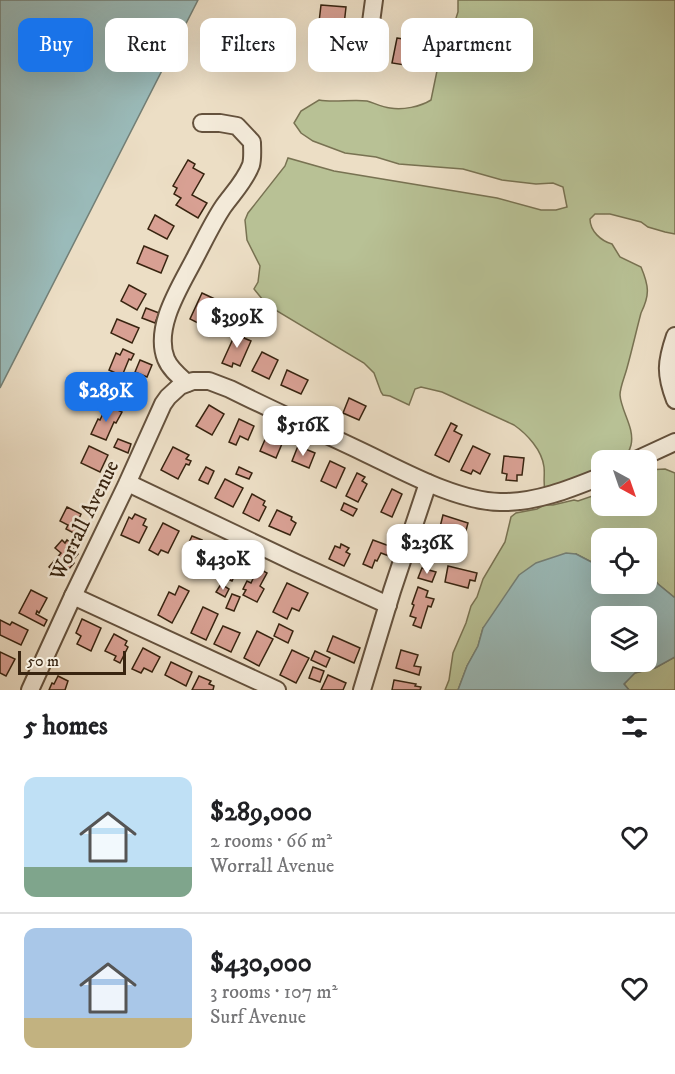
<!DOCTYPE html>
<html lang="en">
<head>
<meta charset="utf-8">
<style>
	:root { --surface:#fff; --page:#f2f2f2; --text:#202124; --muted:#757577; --line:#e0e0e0; --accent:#1a73e8 }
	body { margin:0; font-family:"IM FELL DW Pica",serif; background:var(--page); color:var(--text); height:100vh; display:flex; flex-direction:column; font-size:22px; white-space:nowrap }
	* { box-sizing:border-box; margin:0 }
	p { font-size:20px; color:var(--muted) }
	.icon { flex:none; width:33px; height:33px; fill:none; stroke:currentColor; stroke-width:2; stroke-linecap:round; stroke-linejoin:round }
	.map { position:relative; height:690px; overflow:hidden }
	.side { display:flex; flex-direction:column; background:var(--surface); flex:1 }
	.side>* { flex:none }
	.guide { position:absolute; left:18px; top:18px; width:639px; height:54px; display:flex; gap:12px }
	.needle { width:39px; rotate:140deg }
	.buttons { position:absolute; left:591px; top:450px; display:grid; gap:12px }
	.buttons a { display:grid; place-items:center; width:66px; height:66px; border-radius:12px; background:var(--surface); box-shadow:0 6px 24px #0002; font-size:30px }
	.scale { position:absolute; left:18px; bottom:15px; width:108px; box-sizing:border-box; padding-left:6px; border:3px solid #382410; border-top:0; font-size:16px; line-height:21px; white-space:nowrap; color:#382410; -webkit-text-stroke:4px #f3ead9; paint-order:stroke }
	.price { position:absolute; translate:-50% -51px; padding:0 14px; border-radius:12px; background:#fff; color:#222; font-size:20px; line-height:39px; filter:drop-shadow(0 2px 3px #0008) }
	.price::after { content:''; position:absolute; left:50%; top:36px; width:18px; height:14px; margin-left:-9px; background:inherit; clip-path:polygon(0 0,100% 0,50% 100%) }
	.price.active { background:var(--accent); color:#fff }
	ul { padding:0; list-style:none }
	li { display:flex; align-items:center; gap:18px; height:150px; padding:0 24px }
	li+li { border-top:2px solid var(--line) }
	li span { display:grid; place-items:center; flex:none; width:168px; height:120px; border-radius:12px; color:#555 }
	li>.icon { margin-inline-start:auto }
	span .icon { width:72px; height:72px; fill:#fffc; stroke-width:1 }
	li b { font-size:26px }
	h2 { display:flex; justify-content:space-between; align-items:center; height:72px; padding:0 24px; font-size:26px }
	.tag { padding:0 21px; border-radius:12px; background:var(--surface); box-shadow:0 6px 24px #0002; font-size:21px; line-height:54px }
	.tag.active { background:var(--accent); color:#fff }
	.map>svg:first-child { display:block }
	.green { fill:#b8c195; stroke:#787252; stroke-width:1.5 }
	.water { fill:#9abbba; stroke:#737f76; stroke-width:1.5; fill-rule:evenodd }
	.building { fill:#d8a093; stroke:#382410; stroke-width:1.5 }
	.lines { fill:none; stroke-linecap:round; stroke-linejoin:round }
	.minor-casing { stroke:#65523d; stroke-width:20 }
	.minor { stroke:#f3ead9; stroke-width:16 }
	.labels { text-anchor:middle; stroke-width:5; stroke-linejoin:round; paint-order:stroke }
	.street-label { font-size:21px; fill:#382410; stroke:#f3ead9 }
</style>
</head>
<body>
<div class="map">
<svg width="675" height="690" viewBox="0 0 675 690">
	<rect width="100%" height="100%" fill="#ecdec5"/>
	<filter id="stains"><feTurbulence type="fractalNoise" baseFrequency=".00333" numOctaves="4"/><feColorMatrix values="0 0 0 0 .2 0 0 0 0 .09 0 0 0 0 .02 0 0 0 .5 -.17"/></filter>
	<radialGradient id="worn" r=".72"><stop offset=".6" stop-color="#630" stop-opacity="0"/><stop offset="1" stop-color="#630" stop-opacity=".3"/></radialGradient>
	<g class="green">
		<path d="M458 0H675V234L665 232 648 227 641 222 610 214H595L590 219C590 231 601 241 612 244L620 257 641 267C649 286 650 295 641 313 636 332 632 350 627 368 625 376 620 387 620 395 621 411 635 428 631 445 628 460 614 460 602 460L601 467 594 470 589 474 545 490C543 482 545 475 544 467 542 450 527 434 514 425L442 392 421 387 415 389 409 405 390 396 383 395 381 392 374 373 364 363 267 305 254 289 258 282 260 266 247 240 245 220 248 213 285 166 288 158 334 171 497 198 541 210H556L567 207 563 187 553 183 536 184 502 180 463 169 399 164 376 157 345 153 313 141 301 133 294 123 301 111 319 100C334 103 351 99 367 101 374 103 382 107 390 108 403 110 420 107 431 100L438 66 447 46 458 12Z"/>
		<polygon points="665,469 675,473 675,598 658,584 647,570 646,538 602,538 601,567 576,554 483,628 478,646 467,666 458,690 445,690 449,680 453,653 466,623 471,606 477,597 483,579 505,542 511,517 516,513 537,509 544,505 553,505 574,500 578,501 601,493 602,506 646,506 647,470"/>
		<polygon points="675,657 675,690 629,690 624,684 634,673 655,668"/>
	</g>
	<g class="water">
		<polygon points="0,0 198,0 0,388"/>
		<path d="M566 553 576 554 601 567 602 584H646L647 570 658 584 675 598V657L655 668 635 673 624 684 629 690H458L467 666 478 646 483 628 519 575 536 563ZM602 616H646V662H602Z"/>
	</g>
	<g class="building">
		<polygon points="321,5 346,7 344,25 319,22"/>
		<polygon points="397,38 416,41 411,66 392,63"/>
		<polygon points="316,39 341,41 340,56 311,54 312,45 316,45"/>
		<polygon points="188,160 195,164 193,168 204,174 192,195 207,203 198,218 176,205 181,198 174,194 177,188 173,186"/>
		<polygon points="155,215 174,226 167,239 148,229"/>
		<polygon points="144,246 168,256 161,273 137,263"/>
		<polygon points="129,285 146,294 137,310 121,301"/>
		<polygon points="202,293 219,301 211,321 205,319 202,325 190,319"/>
		<polygon points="146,308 159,313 155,323 142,318"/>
		<polygon points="117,319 139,328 132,343 111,333"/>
		<polygon points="238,328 247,331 244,338 251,341 240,366 233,363 232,367 222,363"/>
		<polygon points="123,349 134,354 131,360 129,359 122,376 109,370 116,353 120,355"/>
		<polygon points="262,352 278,360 269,379 252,371"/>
		<polygon points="140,360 152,365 147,377 135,372"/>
		<polygon points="287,370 308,380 301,394 281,385"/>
		<polygon points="349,398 366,406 359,420 343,413"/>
		<polygon points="107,405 122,412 116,423 114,422 106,440 91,434 98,419 100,420"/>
		<polygon points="209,405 224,414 212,435 196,426"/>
		<polygon points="239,419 254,426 248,440 240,436 236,445 229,442"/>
		<polygon points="451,423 457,426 454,431 462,435 449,462 435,455"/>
		<polygon points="275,434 284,439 276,458 260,451 267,435 273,438"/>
		<polygon points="118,439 131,444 128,453 114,447"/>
		<polygon points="89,446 108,455 100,472 81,463"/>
		<polygon points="298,446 315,453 309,468 292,461"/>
		<polygon points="473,446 490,454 480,474 473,470 471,474 461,470"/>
		<polygon points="173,447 189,455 186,459 191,461 189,465 186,464 178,479 161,470"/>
		<polygon points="504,456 524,458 522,475 517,475 517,481 506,480 507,474 502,473"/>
		<polygon points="330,461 345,468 336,488 321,481"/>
		<polygon points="206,467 214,471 208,484 199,480"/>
		<polygon points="239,467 252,473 249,479 236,474"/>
		<polygon points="357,473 365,477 362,481 367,484 358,502 346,496"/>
		<polygon points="225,479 243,488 233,507 215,498"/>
		<polygon points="392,489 402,494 392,517 381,512"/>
		<polygon points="252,494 265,501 263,505 266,507 259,521 243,513"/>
		<polygon points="344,503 357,509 353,516 341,510"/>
		<polygon points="67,507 81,514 78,521 87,525 81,537 66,529 68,525 60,521"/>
		<polygon points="277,510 292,517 291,520 296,523 290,535 269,526"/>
		<polygon points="135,514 146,519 143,525 147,527 139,543 121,535 129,517 132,519"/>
		<polygon points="443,515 468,523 464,538 439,531"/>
		<polygon points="163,523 179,531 168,553 161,550 158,555 149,550"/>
		<polygon points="192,536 202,540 200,544 225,555 226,553 242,559 232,581 195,565 198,559 184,553"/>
		<polygon points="62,540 65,543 67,540 75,547 73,549 78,554 72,561 74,563 62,577 49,567 61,553 55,548"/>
		<polygon points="373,540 392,547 389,556 381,553 377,561 375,560 372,568 363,564"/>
		<polygon points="341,544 349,548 346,552 350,554 344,566 329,559 335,546 340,548"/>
		<polygon points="448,566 477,573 475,581 470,580 468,588 445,582"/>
		<polygon points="258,568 267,573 260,586 264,589 257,602 243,595 246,590 243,589 247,581 251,583"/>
		<polygon points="422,568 436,572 432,582 418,578"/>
		<polygon points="287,583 308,593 299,611 292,608 287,619 273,612"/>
		<polygon points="221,584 229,589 225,597 216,592"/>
		<polygon points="179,586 189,591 172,623 158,615 169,592 175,595"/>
		<polygon points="418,587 428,591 426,597 434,599 431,607 428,606 421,628 413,625 416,618 410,616 414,605 412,604"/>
		<polygon points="31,590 47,598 39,613 37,611 36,614 47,620 44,626 19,613"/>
		<polygon points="232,594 240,597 234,611 226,608"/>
		<polygon points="203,607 218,614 206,640 191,633"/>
		<polygon points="82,619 101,628 91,651 77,644 81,636 76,633"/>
		<polygon points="0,620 10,625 12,622 28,630 21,645 0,635"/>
		<polygon points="279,624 293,631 288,643 274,636"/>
		<polygon points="223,626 240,633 231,652 214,644"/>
		<polygon points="257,631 273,639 259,666 244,658"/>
		<polygon points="114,634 127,641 125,645 128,647 120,663 114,660 116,656 105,651"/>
		<polygon points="333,636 360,648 354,663 327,651"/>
		<polygon points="143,648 160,657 152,672 144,668 141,673 132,669"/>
		<polygon points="292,650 309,658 296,683 280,675"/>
		<polygon points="401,650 418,655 414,666 421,667 419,675 396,668"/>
		<polygon points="315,651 330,658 326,667 311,660"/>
		<polygon points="0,652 15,659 6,676 0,673"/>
		<polygon points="171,662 192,672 186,686 165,675"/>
		<polygon points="313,667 324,671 320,682 309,678"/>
		<polygon points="328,675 346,683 343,690 321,690"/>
		<polygon points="58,676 68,681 65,690 49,690 52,683 54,684"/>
		<polygon points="199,676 211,681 209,684 214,686 213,690 192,690"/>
		<polygon points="394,680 416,684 415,686 421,687 420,690 392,690"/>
	</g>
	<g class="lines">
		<g class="minor-casing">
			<g id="minor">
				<polyline points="366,59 374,0"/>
				<path d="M675 336C666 362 665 374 675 400"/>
				<path d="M187 383C179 376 170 369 166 359 153 326 182 284 196 256 205 239 213 222 223 207 233 193 245 181 251 165 253 158 252 149 252 142L237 126 220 123H202"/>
				<polyline points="636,460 675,442"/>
				<polyline points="128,483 296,563 388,605"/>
				<polyline points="73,596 277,690"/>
				<path d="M30 690 73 596 126 486 163 404 168 397 180 386 193 381H209L230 389C274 411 319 431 363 452 403 471 456 501 500 502 535 503 570 489 602 476"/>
				<polyline points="362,690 392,591 428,483"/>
			</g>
		</g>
		<use href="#minor" class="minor"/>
	</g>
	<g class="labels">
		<g class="street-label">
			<text transform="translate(84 520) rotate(-64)" y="7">Worrall Avenue</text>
		</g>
	</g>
	<rect width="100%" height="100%" filter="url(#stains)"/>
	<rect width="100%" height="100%" fill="url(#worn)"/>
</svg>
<div class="buttons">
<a><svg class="needle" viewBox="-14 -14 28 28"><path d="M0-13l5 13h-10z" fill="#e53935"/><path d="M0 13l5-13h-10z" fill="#757577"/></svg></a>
<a><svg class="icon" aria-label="locate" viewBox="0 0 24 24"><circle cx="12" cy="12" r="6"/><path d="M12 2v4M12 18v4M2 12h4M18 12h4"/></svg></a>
<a><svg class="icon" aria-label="layers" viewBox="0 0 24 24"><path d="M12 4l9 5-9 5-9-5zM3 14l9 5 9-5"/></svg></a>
</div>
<div class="scale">50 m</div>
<b class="price" style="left:237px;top:349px">$399K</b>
<b class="price active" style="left:106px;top:423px">$289K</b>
<b class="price" style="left:303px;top:457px">$516K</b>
<b class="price" style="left:427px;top:575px">$236K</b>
<b class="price" style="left:223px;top:591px">$430K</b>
<div class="guide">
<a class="tag active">Buy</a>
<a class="tag">Rent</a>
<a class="tag">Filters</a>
<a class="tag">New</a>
<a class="tag">Apartment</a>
</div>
</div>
<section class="side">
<h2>5 homes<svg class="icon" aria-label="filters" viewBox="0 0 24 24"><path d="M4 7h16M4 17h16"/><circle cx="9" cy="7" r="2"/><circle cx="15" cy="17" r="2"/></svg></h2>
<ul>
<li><span style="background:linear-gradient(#bfe0f5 75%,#7fa58c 0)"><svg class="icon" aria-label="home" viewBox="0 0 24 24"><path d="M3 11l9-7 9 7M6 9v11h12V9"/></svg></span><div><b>$289,000</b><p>2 rooms · 66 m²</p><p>Worrall Avenue</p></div><svg class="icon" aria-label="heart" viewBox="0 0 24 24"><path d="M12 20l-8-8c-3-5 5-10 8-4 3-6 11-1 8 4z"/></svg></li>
<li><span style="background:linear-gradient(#a9c7e8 75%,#c2b280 0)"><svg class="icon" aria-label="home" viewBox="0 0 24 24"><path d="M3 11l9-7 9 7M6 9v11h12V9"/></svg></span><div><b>$430,000</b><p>3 rooms · 107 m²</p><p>Surf Avenue</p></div><svg class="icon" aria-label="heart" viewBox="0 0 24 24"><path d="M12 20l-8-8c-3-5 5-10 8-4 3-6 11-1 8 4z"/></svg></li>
</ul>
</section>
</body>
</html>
